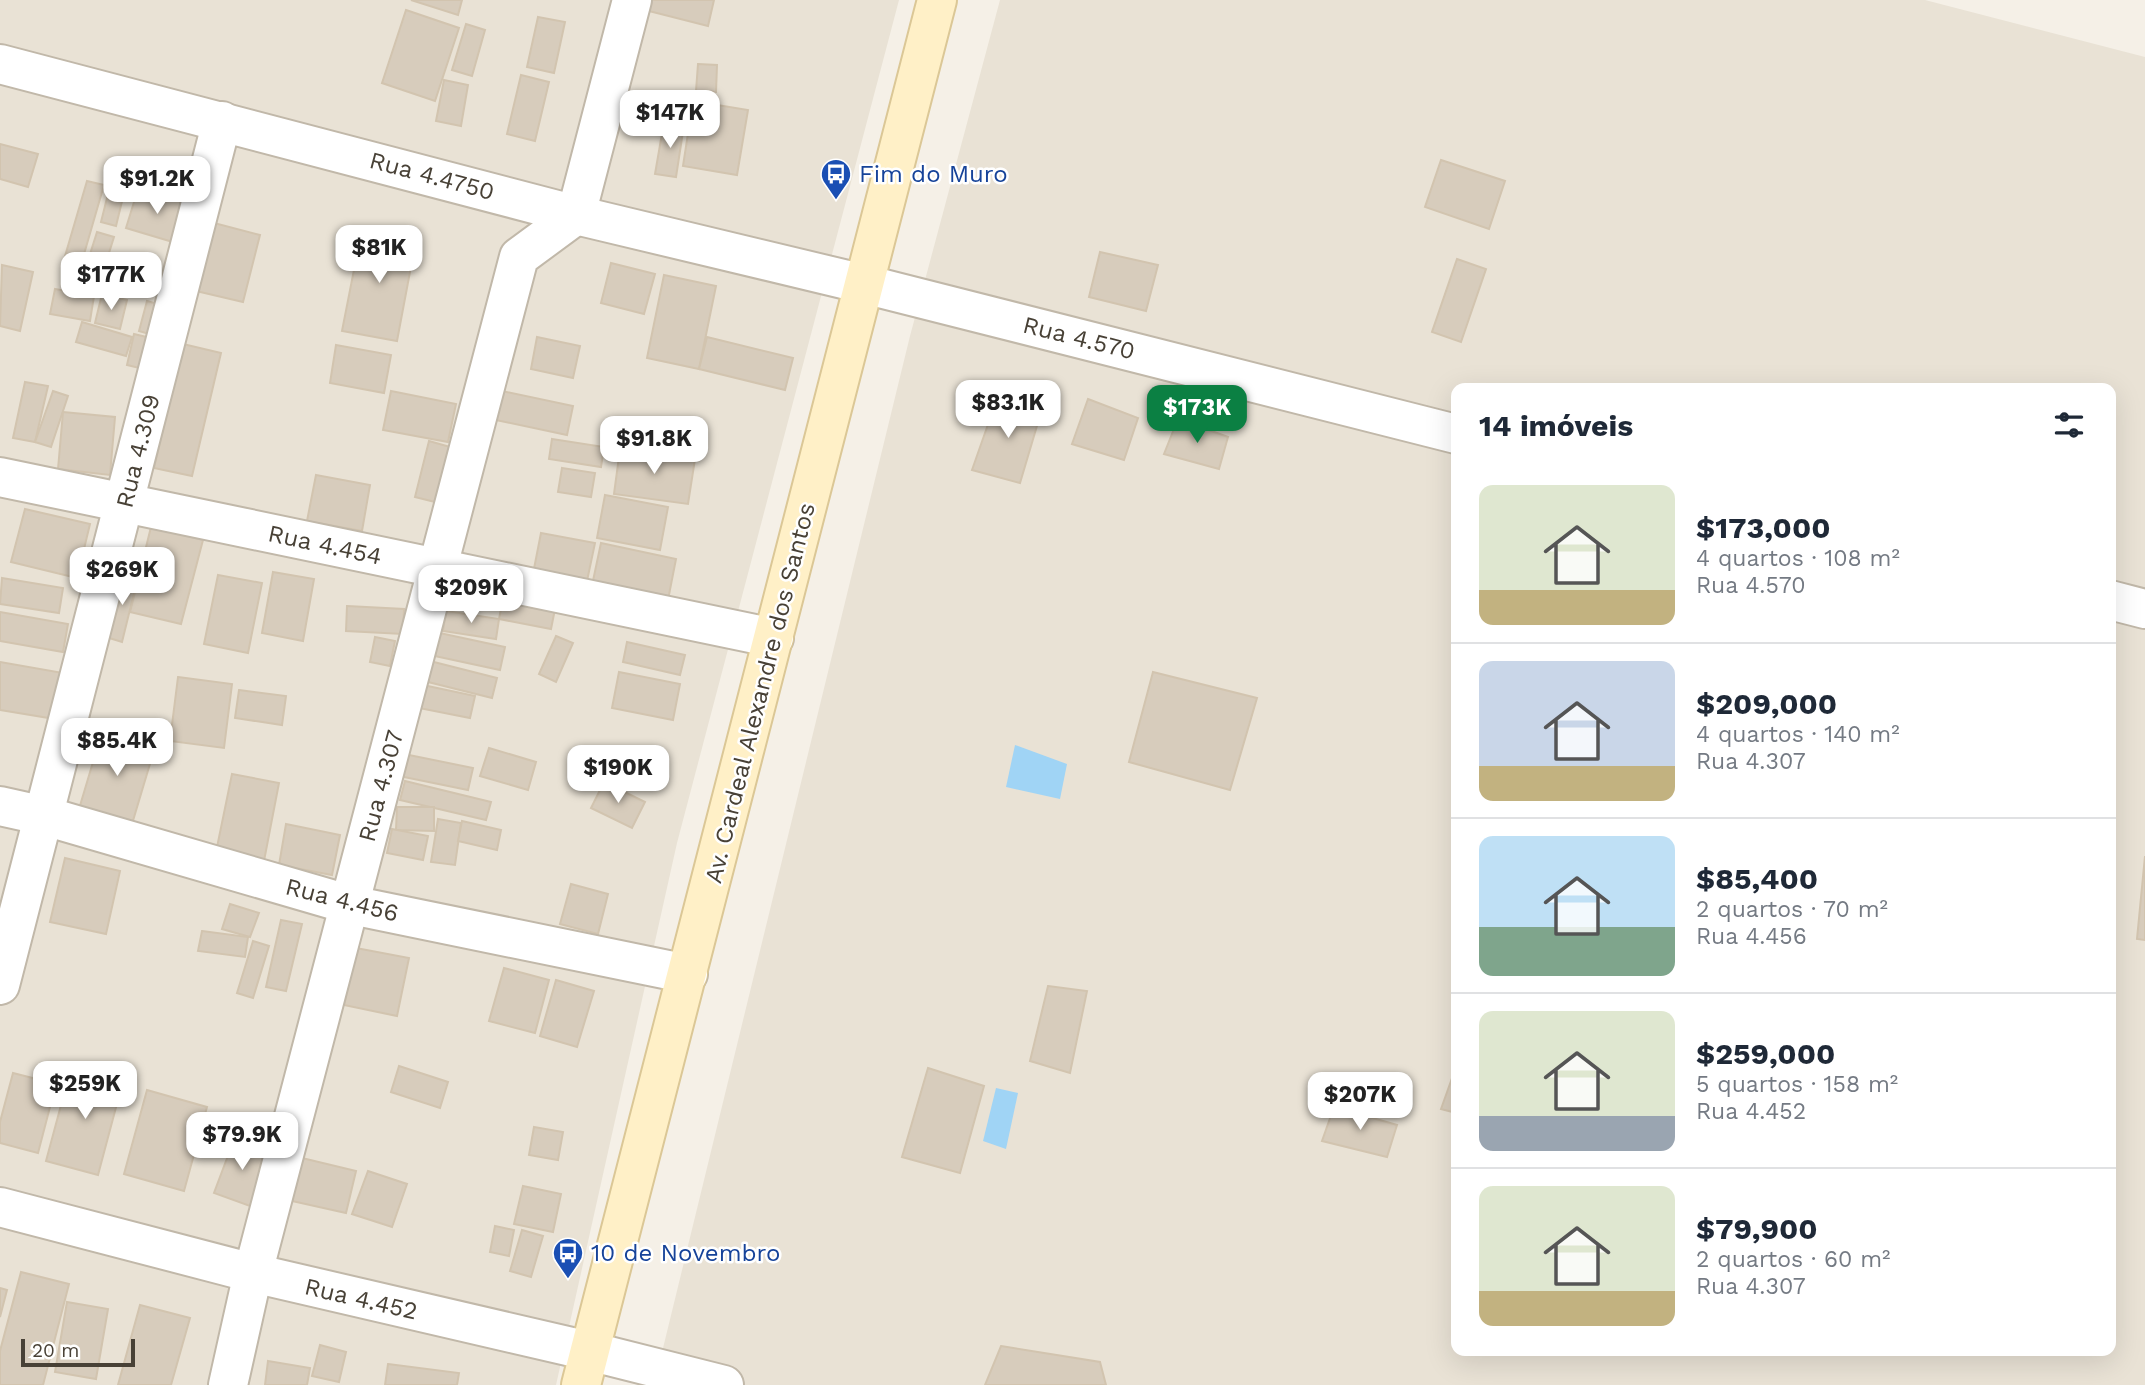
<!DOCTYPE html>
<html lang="pt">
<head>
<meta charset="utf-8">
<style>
	:root { --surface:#fff; --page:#f6f6f7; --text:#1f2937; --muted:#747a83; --line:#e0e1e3; --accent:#0b8043 }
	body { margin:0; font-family:"Work Sans",sans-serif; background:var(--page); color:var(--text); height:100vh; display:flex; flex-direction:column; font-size:26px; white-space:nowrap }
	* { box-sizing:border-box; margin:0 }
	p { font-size:23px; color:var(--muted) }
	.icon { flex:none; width:38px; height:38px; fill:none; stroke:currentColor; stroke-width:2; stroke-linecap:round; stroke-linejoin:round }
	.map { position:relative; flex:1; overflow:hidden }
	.drawer { position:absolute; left:1451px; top:383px; width:665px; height:973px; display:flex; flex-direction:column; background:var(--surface); border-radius:14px; box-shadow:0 7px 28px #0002 }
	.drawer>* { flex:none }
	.scale { position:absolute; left:21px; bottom:18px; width:114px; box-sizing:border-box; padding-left:7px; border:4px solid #484136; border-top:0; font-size:19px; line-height:24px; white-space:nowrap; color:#484136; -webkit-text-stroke:5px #fff; paint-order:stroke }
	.price { position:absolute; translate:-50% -60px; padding:0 16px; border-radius:14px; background:#fff; color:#222; font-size:23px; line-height:46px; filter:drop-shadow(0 2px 4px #0008) }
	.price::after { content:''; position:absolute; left:50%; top:42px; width:21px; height:16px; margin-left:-10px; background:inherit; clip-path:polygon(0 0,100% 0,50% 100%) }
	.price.on { background:var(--accent); color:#fff }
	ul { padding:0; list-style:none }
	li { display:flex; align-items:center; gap:21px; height:175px; padding:0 28px }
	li+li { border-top:2px solid var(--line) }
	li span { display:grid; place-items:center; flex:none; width:196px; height:140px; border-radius:14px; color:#555 }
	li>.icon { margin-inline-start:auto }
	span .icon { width:84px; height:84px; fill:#fffc; stroke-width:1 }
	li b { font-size:30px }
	h2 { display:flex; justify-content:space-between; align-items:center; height:84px; padding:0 28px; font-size:30px }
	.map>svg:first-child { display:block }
	.residential { fill:#e9e2d5; fill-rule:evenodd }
	.water { fill:#a0d4f5 }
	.building { fill:#d7ccbc; stroke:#d2c4af; stroke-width:2 }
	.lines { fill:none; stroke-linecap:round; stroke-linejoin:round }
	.street-casing { stroke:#c1b8a9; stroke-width:42 }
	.secondary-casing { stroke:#dbc796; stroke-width:42 }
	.street { stroke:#fff; stroke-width:38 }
	.secondary { stroke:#fff0c7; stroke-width:38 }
	.labels { text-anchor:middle; stroke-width:5; stroke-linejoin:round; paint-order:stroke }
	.transit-label { font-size:24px; fill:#164399; stroke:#fff; text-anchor:start }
	.street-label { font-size:24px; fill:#484136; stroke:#fff }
</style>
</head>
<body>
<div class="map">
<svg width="2145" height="1385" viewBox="0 0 2145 1385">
	<rect width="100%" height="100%" fill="#f5f0e7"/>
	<g class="residential">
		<polygon points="0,0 899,0 677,843 556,1385 0,1385"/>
		<path d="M1000 0H1925L2145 57V1385H654L910 336ZM1456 388H2110V1351H1456Z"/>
	</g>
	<g class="water">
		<polygon points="1015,745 1067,764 1060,799 1006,787"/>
		<polygon points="996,1088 1018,1093 1006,1149 983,1141"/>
	</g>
	<g class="building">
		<polygon points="411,0 462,0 458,15"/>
		<polygon points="643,0 714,0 708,26 641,9"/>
		<polygon points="406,10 459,28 435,101 382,83"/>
		<polygon points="538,17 565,22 554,73 527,67"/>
		<polygon points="466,24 485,30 472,76 452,70"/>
		<polygon points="698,64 717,65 716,92 696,91"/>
		<polygon points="521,75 549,82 535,141 507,134"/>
		<polygon points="444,80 468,85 461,126 436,121"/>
		<polygon points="693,101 748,110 737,175 683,166"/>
		<polygon points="664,122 684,125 676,177 655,174"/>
		<polygon points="0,144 38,154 28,187 0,179"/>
		<polygon points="1441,160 1505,181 1489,229 1425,207"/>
		<polygon points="87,181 104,185 80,268 63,263"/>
		<polygon points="138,189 188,204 176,243 126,228"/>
		<polygon points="109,190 124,193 116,226 101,222"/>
		<polygon points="214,223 260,235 243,302 196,291"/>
		<polygon points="362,229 416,240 397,341 342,331"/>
		<polygon points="97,232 114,237 103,272 86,267"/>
		<polygon points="1100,252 1158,265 1146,311 1089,297"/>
		<polygon points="1457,259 1486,269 1461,342 1432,332"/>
		<polygon points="611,263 655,274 644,314 601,303"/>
		<polygon points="2,265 33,272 20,331 0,326"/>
		<polygon points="664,275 716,286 699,369 647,358"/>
		<polygon points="55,289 94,296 90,321 50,314"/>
		<polygon points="102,294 127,300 120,329 95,323"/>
		<polygon points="147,301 168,307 160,337 139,331"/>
		<polygon points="82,322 132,337 126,356 76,342"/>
		<polygon points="134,334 159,340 152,371 127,365"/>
		<polygon points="537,337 580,346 573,378 531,369"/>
		<polygon points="707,337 793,358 785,390 699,369"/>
		<polygon points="183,344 221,353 192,476 154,468"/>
		<polygon points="336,345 391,355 384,393 330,383"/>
		<polygon points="25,382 48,386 35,442 13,438"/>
		<polygon points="497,390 573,406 567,435 491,419"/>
		<polygon points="53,391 68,396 51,447 35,442"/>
		<polygon points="391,391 456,404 448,442 383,430"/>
		<polygon points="998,396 1042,409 1020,483 972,470"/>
		<polygon points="1088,399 1138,418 1124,460 1072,444"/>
		<polygon points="63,412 115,417 110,475 58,469"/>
		<polygon points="1178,419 1228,437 1219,469 1164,454"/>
		<polygon points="552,439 604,447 601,467 549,459"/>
		<polygon points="429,441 450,447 435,502 415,497"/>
		<polygon points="620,449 695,459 688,504 614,494"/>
		<polygon points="562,468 595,473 591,497 558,492"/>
		<polygon points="316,475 370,485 362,531 307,521"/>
		<polygon points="605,495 668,507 660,550 597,538"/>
		<polygon points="25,509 90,524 77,578 11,562"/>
		<polygon points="151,527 203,540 181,624 130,612"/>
		<polygon points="541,533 595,543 584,595 531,584"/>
		<polygon points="601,543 676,559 666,610 590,595"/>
		<polygon points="273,572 314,579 303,641 262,633"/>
		<polygon points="122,573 138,577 122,642 106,637"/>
		<polygon points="218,575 262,583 248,653 204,644"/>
		<polygon points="2,578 63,588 59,613 0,604"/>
		<polygon points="505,589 557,599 551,629 499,619"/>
		<polygon points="347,606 404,609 403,634 346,631"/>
		<polygon points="446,611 499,619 496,639 443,631"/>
		<polygon points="0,612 68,624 63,652 0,641"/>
		<polygon points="435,632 505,647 500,670 430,655"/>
		<polygon points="556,636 573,643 556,682 539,674"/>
		<polygon points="375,637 395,641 390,666 370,662"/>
		<polygon points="627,642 685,655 680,675 623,662"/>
		<polygon points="426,660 497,678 492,698 420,680"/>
		<polygon points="0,662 63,673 55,719 0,710"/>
		<polygon points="619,672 680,684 673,720 612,708"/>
		<polygon points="1153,672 1257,698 1230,790 1129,762"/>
		<polygon points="178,677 232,684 224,748 170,741"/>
		<polygon points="423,685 475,696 470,718 419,708"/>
		<polygon points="239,690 286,696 282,725 235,718"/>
		<polygon points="102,732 155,747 132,824 79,809"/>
		<polygon points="489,748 536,762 528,790 480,776"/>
		<polygon points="404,754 473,768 468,790 399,776"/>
		<polygon points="232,774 279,783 263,866 215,857"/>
		<polygon points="405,781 491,802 486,820 400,800"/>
		<polygon points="604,782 645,802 632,828 591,808"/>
		<polygon points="397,807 434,807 434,831 396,830"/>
		<polygon points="438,819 461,823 455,865 431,862"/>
		<polygon points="462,821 501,830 497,850 458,841"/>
		<polygon points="286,824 340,835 332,875 279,865"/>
		<polygon points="392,829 428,836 423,860 387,853"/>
		<polygon points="2145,856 2145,940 2137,939"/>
		<polygon points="65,858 120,871 106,934 50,922"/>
		<polygon points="571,884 608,894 598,934 560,924"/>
		<polygon points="230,904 259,913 250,937 222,929"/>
		<polygon points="281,920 302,924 286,991 266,987"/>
		<polygon points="202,931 248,937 245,957 198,951"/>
		<polygon points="253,941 269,946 253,998 237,993"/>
		<polygon points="356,948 409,958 397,1016 344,1005"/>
		<polygon points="504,968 549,980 535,1033 489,1021"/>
		<polygon points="556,980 594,991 577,1047 540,1036"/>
		<polygon points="1048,986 1087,991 1070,1073 1030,1061"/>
		<polygon points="399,1066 448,1082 440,1108 391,1092"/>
		<polygon points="1456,1067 1456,1113 1441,1109"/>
		<polygon points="71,1068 123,1081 98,1175 46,1161"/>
		<polygon points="928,1068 984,1086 960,1173 902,1157"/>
		<polygon points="13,1073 56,1084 38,1153 0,1143 0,1122"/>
		<polygon points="147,1090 207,1107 184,1191 124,1174"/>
		<polygon points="1334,1107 1397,1125 1387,1157 1322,1141"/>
		<polygon points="534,1127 563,1132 558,1160 529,1155"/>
		<polygon points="235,1137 270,1150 250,1206 214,1193"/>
		<polygon points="302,1158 356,1171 346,1213 292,1201"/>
		<polygon points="368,1171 407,1184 392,1227 352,1214"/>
		<polygon points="523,1186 561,1194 553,1232 514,1224"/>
		<polygon points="495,1226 514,1230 509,1256 490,1252"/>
		<polygon points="522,1230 543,1236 531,1277 510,1271"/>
		<polygon points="21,1272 69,1284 43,1385 0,1385 0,1351"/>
		<polygon points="0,1288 7,1290 0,1317"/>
		<polygon points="67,1302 108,1309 96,1379 55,1372"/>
		<polygon points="140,1305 190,1318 171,1385 118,1385"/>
		<polygon points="320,1345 346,1352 339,1382 312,1376"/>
		<polygon points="1001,1346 1100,1362 1106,1385 985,1385"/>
		<polygon points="268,1361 310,1368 307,1385 265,1385"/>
		<polygon points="388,1364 459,1373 457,1385 385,1385"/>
	</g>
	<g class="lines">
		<g class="street-casing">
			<g id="street">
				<polyline points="0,64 576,215 864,284 1456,434"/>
				<polyline points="0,477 774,638"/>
				<polyline points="2110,600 2145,609"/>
				<polyline points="0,806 45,816 351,905 688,974"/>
				<polyline points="0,985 222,121"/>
				<polyline points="0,1207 253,1273 589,1351 724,1385"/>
				<polyline points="228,1385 253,1273 519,257 576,215 632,0"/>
			</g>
		</g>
		<g class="secondary-casing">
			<polyline id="secondary" points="581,1385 937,0"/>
		</g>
		<use href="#street" class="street"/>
		<use href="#secondary" class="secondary"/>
	</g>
	<defs>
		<g id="bus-pin" transform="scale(1.575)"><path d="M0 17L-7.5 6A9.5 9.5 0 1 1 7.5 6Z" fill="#1a4fb4" stroke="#fff"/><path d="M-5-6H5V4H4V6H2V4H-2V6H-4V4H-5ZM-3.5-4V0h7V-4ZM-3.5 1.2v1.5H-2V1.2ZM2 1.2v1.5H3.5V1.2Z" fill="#fff"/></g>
	</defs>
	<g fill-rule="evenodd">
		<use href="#bus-pin" x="836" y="174"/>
		<use href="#bus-pin" x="568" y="1253"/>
	</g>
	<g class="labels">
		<g class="transit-label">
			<text x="859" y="182">Fim do Muro</text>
			<text x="591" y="1261">10 de Novembro</text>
		</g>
		<g class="street-label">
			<text transform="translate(432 176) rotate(15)" y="8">Rua 4.4750</text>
			<text transform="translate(1079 338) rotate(14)" y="8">Rua 4.570</text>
			<text transform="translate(138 451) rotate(-76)" y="8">Rua 4.309</text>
			<text transform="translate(325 545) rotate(12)" y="8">Rua 4.454</text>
			<text transform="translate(760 693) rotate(-76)" y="8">Av. Cardeal Alexandre dos Santos</text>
			<text transform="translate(381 786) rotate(-75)" y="8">Rua 4.307</text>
			<text transform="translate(342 900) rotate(14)" y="8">Rua 4.456</text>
			<text transform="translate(361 1299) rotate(13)" y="8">Rua 4.452</text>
		</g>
	</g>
</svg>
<div class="scale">20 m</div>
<b class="price" style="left:670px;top:150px">$147K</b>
<b class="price" style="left:157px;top:216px">$91.2K</b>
<b class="price" style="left:379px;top:285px">$81K</b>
<b class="price" style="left:111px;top:312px">$177K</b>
<b class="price" style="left:1008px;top:440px">$83.1K</b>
<b class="price on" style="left:1197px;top:445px">$173K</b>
<b class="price" style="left:654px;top:476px">$91.8K</b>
<b class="price" style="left:122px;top:607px">$269K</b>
<b class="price" style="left:471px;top:625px">$209K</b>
<b class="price" style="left:117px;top:778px">$85.4K</b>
<b class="price" style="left:618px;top:805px">$190K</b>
<b class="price" style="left:85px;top:1121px">$259K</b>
<b class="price" style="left:1360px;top:1132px">$207K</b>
<b class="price" style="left:242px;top:1172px">$79.9K</b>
<section class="drawer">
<h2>14 imóveis<svg class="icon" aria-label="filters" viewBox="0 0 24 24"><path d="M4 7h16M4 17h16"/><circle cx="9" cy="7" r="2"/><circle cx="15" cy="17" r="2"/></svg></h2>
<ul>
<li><span style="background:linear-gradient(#dfe7d0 75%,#c2b280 0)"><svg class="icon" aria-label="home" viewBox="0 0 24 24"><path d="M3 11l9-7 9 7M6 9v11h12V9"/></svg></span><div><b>$173,000</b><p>4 quartos · 108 m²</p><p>Rua 4.570</p></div></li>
<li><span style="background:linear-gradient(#c9d6e8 75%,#c2b280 0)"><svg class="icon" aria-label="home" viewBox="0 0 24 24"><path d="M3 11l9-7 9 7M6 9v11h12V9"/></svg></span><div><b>$209,000</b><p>4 quartos · 140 m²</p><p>Rua 4.307</p></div></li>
<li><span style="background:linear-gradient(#bfe0f5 65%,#7fa58c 0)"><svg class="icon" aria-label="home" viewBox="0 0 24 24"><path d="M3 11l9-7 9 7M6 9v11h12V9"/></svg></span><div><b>$85,400</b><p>2 quartos · 70 m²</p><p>Rua 4.456</p></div></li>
<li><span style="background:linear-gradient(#dfe7d0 75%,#9aa5b1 0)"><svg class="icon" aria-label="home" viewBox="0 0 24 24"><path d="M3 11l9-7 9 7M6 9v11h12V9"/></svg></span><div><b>$259,000</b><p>5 quartos · 158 m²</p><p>Rua 4.452</p></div></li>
<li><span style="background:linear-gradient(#dfe7d0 75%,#c2b280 0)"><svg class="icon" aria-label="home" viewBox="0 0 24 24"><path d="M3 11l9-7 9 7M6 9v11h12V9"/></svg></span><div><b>$79,900</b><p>2 quartos · 60 m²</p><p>Rua 4.307</p></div></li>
</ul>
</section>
</div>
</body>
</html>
